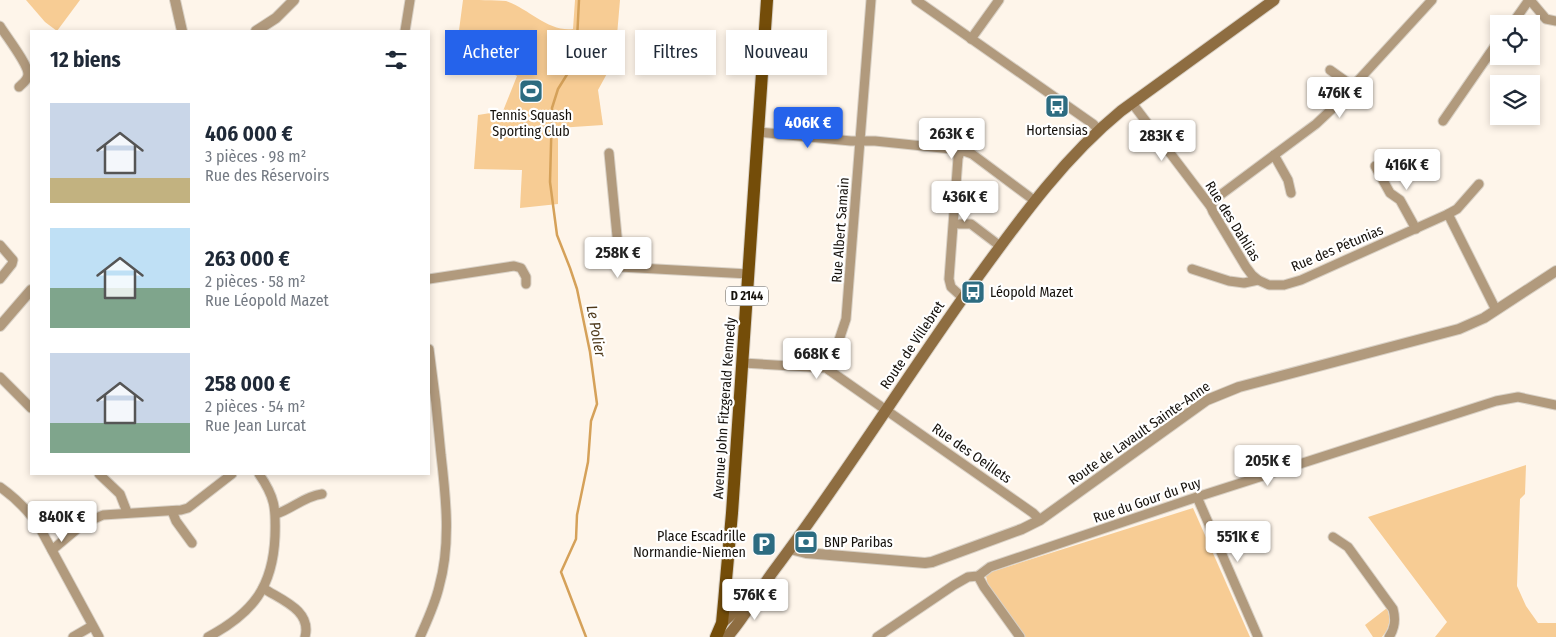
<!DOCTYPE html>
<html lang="fr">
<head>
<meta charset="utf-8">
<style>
	:root { --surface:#fff; --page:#f2f2f3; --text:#1f2937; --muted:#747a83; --accent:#2563eb }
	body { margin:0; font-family:"Fira Sans Condensed",sans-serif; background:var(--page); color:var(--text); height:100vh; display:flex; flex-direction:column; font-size:19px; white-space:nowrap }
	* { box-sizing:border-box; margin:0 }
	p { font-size:16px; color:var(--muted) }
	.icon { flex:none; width:28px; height:28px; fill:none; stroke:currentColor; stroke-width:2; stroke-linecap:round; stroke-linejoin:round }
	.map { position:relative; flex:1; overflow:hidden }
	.drawer { position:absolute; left:30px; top:30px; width:400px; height:445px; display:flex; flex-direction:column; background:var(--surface); border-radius:0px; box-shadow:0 2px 8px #0003 }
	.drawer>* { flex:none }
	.hud { position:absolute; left:445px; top:30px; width:475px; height:45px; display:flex; gap:10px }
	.tools { position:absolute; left:1490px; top:15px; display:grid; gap:10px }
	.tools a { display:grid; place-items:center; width:50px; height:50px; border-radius:0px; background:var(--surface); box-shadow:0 2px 8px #0003; font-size:25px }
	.price { position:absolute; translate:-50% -42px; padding:0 11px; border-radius:5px; background:#fff; color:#222; font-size:16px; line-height:32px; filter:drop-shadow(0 1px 2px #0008) }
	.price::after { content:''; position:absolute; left:50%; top:30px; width:15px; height:11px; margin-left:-8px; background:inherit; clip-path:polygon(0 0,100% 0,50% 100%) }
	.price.selected { background:var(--accent); color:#fff }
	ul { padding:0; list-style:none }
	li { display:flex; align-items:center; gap:15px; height:125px; padding:0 20px }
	li span { display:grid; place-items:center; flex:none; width:140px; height:100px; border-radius:0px; color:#555 }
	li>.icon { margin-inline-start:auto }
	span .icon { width:60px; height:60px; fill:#fffc; stroke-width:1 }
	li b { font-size:21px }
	h2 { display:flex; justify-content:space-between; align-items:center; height:60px; padding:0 20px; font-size:21px }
	.chip { padding:0 18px; border-radius:0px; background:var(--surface); box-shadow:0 2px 8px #0003; font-size:18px; line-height:45px }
	.chip.selected { background:var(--accent); color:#fff }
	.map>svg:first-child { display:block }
	.green { fill:#f7cc94 }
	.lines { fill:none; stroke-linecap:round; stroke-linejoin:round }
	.stream { stroke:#d5a159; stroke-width:2.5 }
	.minor-casing { stroke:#d9d1c6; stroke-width:11 }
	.tertiary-casing { stroke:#d9d1c6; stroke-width:12 }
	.secondary-casing { stroke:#d9d1c6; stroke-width:13 }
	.primary-casing { stroke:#d9d1c6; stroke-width:14 }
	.minor { stroke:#b19a7d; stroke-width:9 }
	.tertiary { stroke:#b19a7d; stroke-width:10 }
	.secondary { stroke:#8e6d41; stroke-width:11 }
	.primary { stroke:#744d09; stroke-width:12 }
	.labels { text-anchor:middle; stroke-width:4.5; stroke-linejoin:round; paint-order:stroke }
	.shield { fill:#fff; stroke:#5b5855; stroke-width:1 }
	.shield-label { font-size:12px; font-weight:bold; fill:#15110c }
	.poi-label { font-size:14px; fill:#15110c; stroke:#fff }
	.street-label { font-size:14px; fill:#15110c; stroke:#fff }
	.water-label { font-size:15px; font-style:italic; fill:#4f391a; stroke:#fff }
</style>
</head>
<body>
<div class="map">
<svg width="1556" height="637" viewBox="0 0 1556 637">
	<rect width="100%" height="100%" fill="#fef5ea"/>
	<g class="green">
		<polygon points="26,0 80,0 57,31 45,22"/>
		<path d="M463 0C475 0 496 0 506 1 528 8 548 32 573 29L575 0H620L615 59 598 90 603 125 558 128V204L520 208 522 170 474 169 478 115 503 111 517 76 494 64 498 57 475 44 464 43 458 38Z"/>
		<polygon points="1526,465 1525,494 1520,499 1517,586 1526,606 1538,623 1556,623 1556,637 1435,637 1447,622 1368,517"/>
		<polygon points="1193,508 1250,637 1025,637 988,586 986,576 991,572"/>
		<path d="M1387 608C1391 619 1390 628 1382 637H1373L1365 625Z"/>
	</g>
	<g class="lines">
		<polyline class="stream" points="579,0 576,60 558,89 552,108 550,182 557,235 570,268 577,289 590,352 597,404 591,421 588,462 577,515 576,539 561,572 586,637"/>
		<g class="minor-casing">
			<g id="minor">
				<polyline points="916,0 1093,124 1099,130"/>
				<polyline points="1530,0 1546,19 1556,21"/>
				<polyline points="1512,24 1529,0"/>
				<path d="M0 26C6 36 28 64 28 74 28 80 23 83 19 87"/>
				<polyline points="405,31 410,0"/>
				<polyline points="971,39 999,0"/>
				<polyline points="1330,70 1354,87"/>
				<polyline points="1132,103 1211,207 1213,212 1246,267 1252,275 1258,280"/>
				<polyline points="1443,121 1499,40"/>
				<polyline points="758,132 851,141 875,141 961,150 972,154 1035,201"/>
				<polyline points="961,150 958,158 949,279 951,287 963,298"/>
				<polyline points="609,153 620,267 749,274"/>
				<polyline points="1274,155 1288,180 1291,193"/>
				<polyline points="1375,166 1390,193 1400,200 1416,229"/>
				<polyline points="1211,207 1213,202 1219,196 1316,124 1332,109 1432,0"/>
				<polyline points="1448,214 1496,310"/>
				<polyline points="959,224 971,224 1000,246"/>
				<polyline points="0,245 13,260 12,264 0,279"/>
				<polyline points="1192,269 1229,281 1244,283 1258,280 1269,285 1284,285 1301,280 1448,214 1457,209 1479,184"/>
				<polyline points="429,279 514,266 521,268 526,277 526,284"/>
				<polyline points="743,363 826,368 1033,513 1040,520"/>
				<polyline points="829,370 846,319 871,0"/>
				<polyline points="0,377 31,408"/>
				<polyline points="99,474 120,494 127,512"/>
				<path d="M0 487C17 499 30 512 41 530L99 637"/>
				<polyline points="1197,497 1258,637"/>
				<polyline points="172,511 176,521 192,543"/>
				<path d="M276 514C292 509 305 496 322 494"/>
				<path d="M1333 537 1348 547 1393 609C1396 620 1395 628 1389 637"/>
				<polyline points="52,550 83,524 103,515 181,510 188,508 232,474"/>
				<polyline points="978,576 984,587 1020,637"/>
				<path d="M263 588C281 600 312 610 305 637"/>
				<polyline points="73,637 92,626"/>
				<path d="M208 637C253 613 273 587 275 536 276 508 275 497 259 474"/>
				<path d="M420 637C427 621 435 604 439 587 451 545 446 498 441 455 438 419 434 384 429 349"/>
				<polyline points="877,637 954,585 968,577 978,576 990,567 1197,497 1496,401 1518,397 1556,405"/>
			</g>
		</g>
		<g class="tertiary-casing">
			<g id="tertiary">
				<polyline points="175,0 182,31"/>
				<polyline points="256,31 276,18 294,0"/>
				<polyline points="0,326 31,290"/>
				<polyline points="790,549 806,553 925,563 932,562 1022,529 1040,520 1207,400 1239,387 1459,329 1484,318 1556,271"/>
			</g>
		</g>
		<g class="secondary-casing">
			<g id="secondary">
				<polyline points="722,623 748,599"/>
				<path d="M727 637C744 619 759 590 775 569 847 473 910 371 980 274 1023 215 1065 157 1121 111L1274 0"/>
			</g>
		</g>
		<g class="primary-casing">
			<polyline id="primary" points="716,637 722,623 724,602 732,513 767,0"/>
		</g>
		<use href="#minor" class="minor"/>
		<use href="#tertiary" class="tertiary"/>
		<use href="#secondary" class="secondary"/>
		<use href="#primary" class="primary"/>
	</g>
	<defs>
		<g id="stadium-square" transform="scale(1.25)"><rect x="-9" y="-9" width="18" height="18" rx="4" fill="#2d6c81" stroke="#fff"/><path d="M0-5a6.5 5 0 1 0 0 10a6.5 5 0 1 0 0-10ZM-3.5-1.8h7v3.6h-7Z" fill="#fff"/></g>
		<g id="bus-square" transform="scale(1.25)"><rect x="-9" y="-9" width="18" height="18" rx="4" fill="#2d6c81" stroke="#fff"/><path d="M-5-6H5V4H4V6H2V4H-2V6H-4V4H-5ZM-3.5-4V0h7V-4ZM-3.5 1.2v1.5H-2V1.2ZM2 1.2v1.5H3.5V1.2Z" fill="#fff"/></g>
		<g id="bank-square" transform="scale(1.25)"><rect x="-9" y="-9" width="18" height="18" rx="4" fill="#2d6c81" stroke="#fff"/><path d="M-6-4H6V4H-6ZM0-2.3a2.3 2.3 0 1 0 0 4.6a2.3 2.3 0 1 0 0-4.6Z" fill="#fff"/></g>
		<g id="parking-square" transform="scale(1.25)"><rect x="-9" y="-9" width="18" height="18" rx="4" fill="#2d6c81" stroke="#fff"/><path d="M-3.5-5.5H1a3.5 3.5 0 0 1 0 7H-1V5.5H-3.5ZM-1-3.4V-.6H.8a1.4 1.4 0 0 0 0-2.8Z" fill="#fff"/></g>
	</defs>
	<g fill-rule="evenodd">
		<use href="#stadium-square" x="531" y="91"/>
		<use href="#bus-square" x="1057" y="106"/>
		<use href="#bus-square" x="973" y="292"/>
		<use href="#bank-square" x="806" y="542"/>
		<use href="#parking-square" x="764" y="544"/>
	</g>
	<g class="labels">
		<rect class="shield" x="726" y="286.5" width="42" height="19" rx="4"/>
		<g class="shield-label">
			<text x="747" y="300">D 2144</text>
		</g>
		<g class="poi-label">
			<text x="531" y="120">Tennis Squash<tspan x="531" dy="16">Sporting Club</tspan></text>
			<text x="1057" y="135">Hortensias</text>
			<text x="990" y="297" text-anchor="start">Léopold Mazet</text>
			<text x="746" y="541" text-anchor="end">Place Escadrille<tspan x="746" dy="16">Normandie-Niemen</tspan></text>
			<text x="824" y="547" text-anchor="start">BNP Paribas</text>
		</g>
		<g class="street-label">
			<text transform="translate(1233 221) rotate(58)" y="5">Rue des Dahlias</text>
			<text transform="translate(840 230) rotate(-86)" y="5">Rue Albert Samain</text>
			<text transform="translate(1337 248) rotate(-23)" y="5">Rue des Pétunias</text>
			<text transform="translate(912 345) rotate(-56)" y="5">Route de Villebret</text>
			<text transform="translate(724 408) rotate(-86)" y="5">Avenue John Fitzgerald Kennedy</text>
			<text transform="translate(1139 433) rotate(-35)" y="5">Route de Lavault Sainte-Anne</text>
			<text transform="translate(972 453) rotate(35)" y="5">Rue des Oeillets</text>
			<text transform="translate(1147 500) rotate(-19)" y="5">Rue du Gour du Puy</text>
		</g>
		<g class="water-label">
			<text transform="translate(596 331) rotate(80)" y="5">Le Polier</text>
		</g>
	</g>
</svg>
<div class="tools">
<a><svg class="icon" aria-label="locate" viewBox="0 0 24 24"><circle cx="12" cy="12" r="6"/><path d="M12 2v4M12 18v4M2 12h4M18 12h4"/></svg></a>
<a><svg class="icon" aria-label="layers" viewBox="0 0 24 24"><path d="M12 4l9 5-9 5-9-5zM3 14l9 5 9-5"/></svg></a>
</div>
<b class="price" style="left:1340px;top:119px">476K €</b>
<b class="price selected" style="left:808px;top:149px">406K €</b>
<b class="price" style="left:952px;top:160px">263K €</b>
<b class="price" style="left:1162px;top:162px">283K €</b>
<b class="price" style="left:1407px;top:191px">416K €</b>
<b class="price" style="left:965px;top:223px">436K €</b>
<b class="price" style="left:618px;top:279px">258K €</b>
<b class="price" style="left:817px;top:380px">668K €</b>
<b class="price" style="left:1268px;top:487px">205K €</b>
<b class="price" style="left:62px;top:543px">840K €</b>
<b class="price" style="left:1238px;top:563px">551K €</b>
<b class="price" style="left:755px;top:621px">576K €</b>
<div class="hud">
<a class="chip selected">Acheter</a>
<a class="chip">Louer</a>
<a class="chip">Filtres</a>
<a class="chip">Nouveau</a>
</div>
<section class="drawer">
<h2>12 biens<svg class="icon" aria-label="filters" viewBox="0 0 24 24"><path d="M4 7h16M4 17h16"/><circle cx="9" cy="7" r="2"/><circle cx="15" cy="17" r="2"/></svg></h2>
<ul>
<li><span style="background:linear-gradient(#c9d6e8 75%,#c2b280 0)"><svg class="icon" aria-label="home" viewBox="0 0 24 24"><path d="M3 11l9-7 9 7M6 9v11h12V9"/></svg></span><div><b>406 000 €</b><p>3 pièces · 98 m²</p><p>Rue des Réservoirs</p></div></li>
<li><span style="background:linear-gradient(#bfe0f5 60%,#7fa58c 0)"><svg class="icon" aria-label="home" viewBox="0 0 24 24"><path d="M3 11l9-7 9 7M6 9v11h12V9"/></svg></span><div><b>263 000 €</b><p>2 pièces · 58 m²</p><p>Rue Léopold Mazet</p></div></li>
<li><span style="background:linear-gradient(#c9d6e8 70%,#7fa58c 0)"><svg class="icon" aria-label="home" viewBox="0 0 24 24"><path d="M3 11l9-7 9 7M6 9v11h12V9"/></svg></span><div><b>258 000 €</b><p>2 pièces · 54 m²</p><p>Rue Jean Lurcat</p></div></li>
</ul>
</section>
</div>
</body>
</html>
